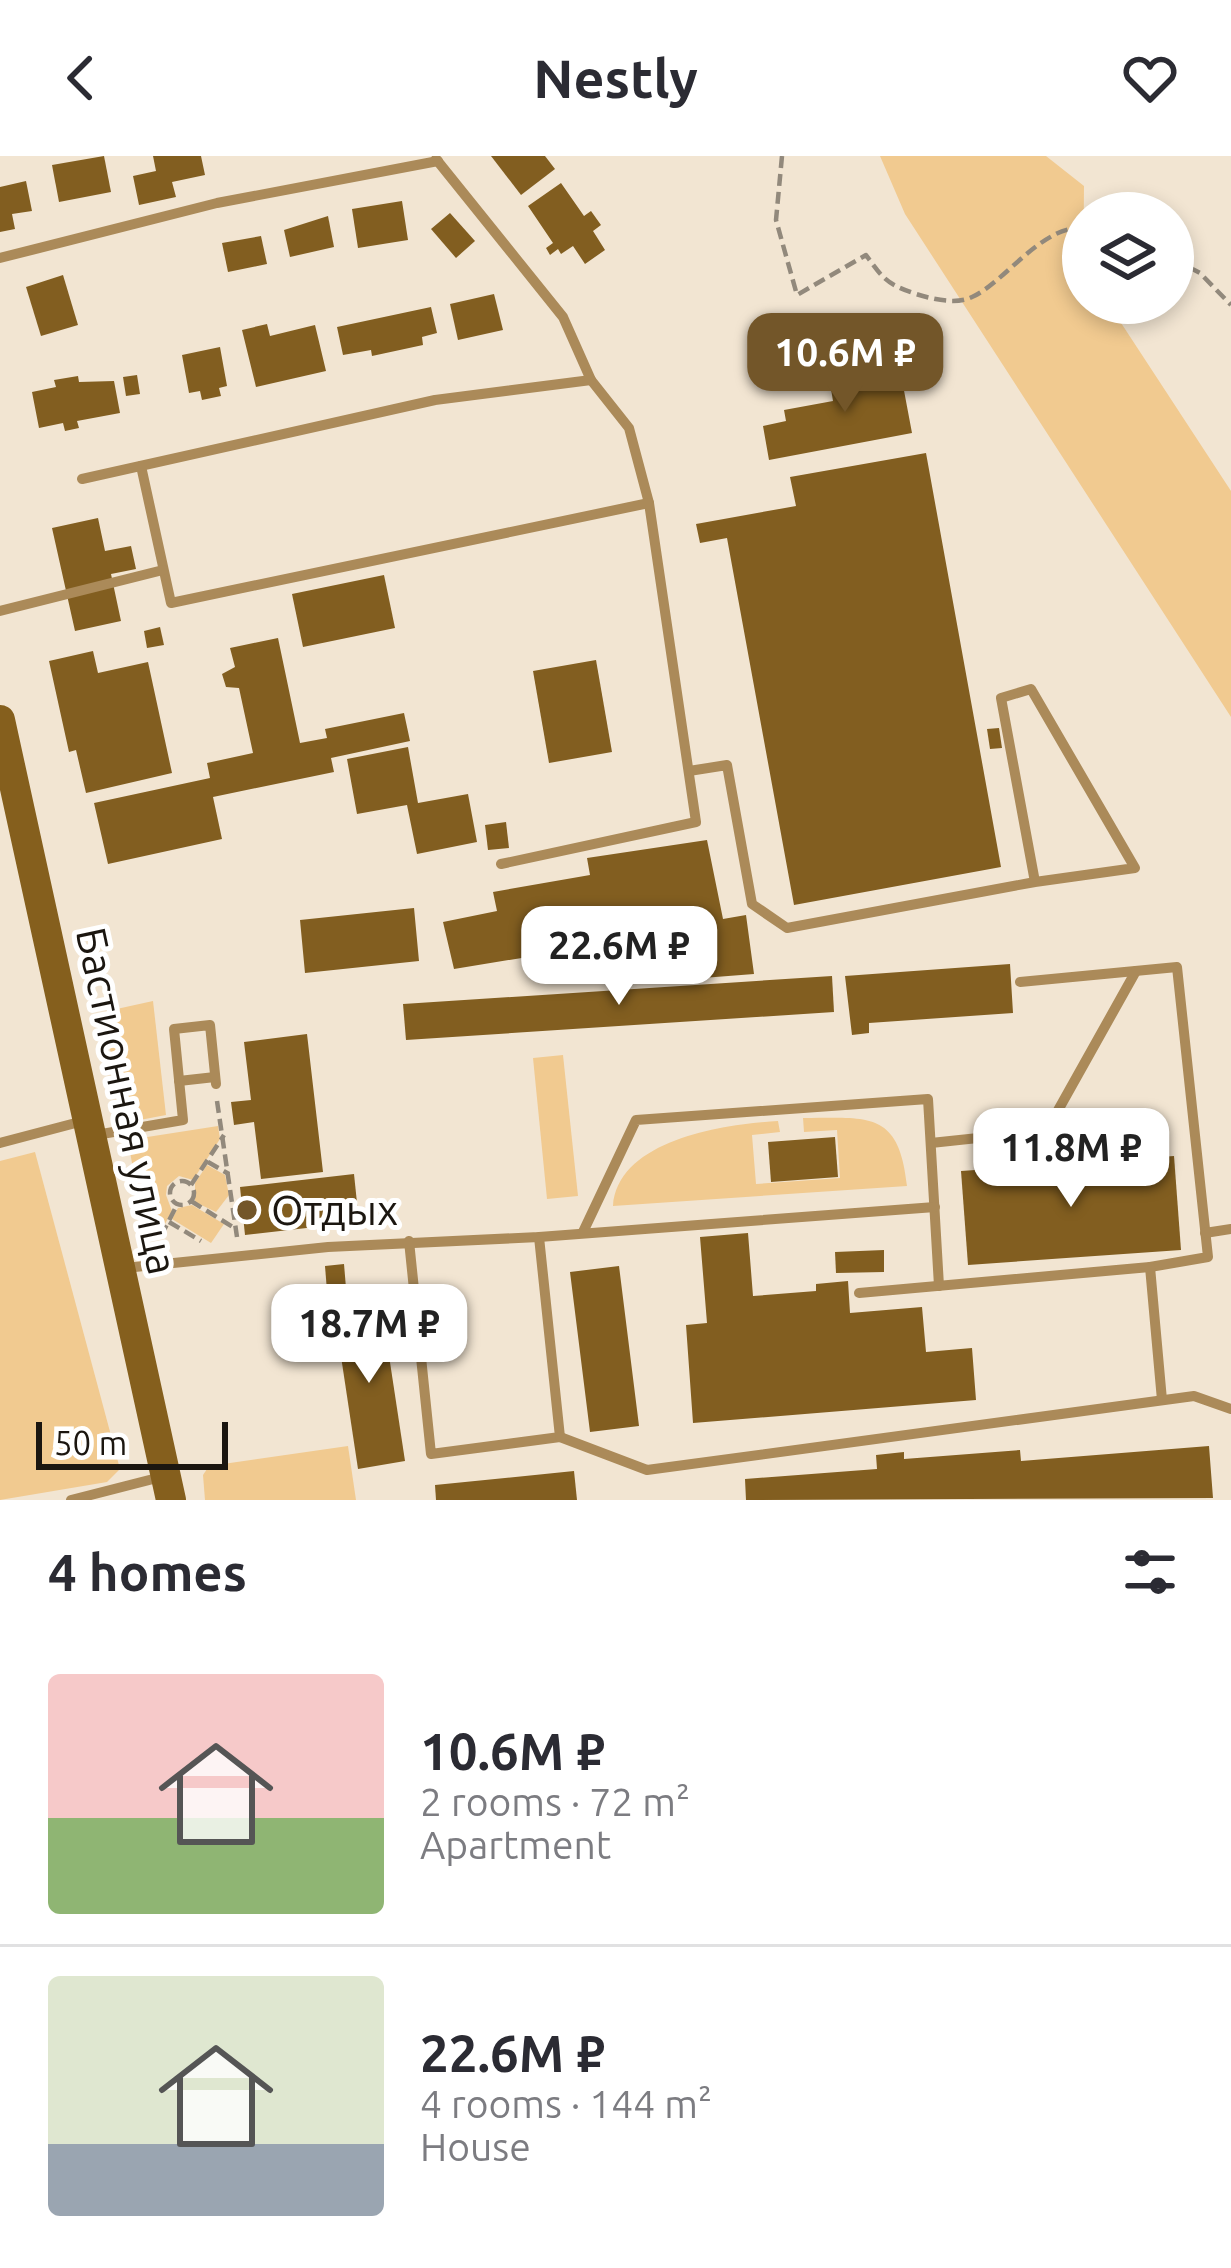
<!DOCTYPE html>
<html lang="en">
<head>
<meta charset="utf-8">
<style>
	:root { --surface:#fff; --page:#f7f7f7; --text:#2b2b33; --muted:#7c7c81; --line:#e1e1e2; --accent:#735629 }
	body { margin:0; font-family:Ubuntu,sans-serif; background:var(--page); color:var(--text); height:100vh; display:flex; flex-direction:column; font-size:45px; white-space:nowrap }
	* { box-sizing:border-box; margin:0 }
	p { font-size:39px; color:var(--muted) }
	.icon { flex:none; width:66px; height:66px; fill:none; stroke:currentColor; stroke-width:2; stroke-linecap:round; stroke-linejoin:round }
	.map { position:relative; height:1344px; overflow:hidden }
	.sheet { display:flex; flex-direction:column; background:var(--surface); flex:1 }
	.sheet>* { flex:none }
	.controls { position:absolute; left:1062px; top:36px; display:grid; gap:24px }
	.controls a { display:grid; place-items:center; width:132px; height:132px; border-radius:50%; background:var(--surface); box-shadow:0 6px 18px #0003; font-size:60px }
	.scale { position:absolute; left:36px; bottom:30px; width:192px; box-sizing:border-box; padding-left:12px; border:6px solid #1b1610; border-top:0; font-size:33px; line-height:42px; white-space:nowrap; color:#1b1610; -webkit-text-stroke:9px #fff; paint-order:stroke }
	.price { position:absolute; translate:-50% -102px; padding:0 27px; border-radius:24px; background:#fff; color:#222; font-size:39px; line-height:78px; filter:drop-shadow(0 3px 6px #0008) }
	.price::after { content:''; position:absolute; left:50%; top:72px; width:36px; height:27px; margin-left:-18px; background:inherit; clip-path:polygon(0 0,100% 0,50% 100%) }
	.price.active { background:var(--accent); color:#fff }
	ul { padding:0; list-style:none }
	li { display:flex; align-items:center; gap:36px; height:300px; padding:0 48px }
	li+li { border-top:3px solid var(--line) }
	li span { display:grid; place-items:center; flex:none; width:336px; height:240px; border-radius:12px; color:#555 }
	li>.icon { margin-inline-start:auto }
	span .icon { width:144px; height:144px; fill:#fffc; stroke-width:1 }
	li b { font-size:51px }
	h2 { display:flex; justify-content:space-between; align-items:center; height:144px; padding:0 48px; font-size:51px }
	header { display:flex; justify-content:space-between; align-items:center; height:156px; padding:0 48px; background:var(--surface); font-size:54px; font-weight:600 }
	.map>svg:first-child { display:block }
	.green { fill:#f1ca90 }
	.building { fill:#825e20 }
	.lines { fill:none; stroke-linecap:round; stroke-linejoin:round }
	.path { stroke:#92897c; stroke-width:4.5; stroke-dasharray:12 6; stroke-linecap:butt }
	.lane { stroke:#ab8a59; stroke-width:10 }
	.secondary { stroke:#855f1d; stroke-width:30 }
	.poi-dot { fill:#735629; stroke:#fff; stroke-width:4.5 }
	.labels { text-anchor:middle; stroke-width:10; stroke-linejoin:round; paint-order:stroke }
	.street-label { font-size:42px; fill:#1b1610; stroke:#fff }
	.poi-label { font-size:42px; fill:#1b1610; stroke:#fff; text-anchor:start }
</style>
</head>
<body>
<header><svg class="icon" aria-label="back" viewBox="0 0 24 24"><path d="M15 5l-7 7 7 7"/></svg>Nestly<svg class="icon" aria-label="heart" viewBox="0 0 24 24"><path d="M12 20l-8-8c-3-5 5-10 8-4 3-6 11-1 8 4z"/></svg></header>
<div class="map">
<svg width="1231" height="1344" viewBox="0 0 1231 1344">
	<rect width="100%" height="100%" fill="#f2e5d2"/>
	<g class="green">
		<polygon points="880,0 1046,0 1084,30 1083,147 1108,147 1231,335 1231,561 905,58"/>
		<polygon points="153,845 166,959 124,967 103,856"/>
		<polygon points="563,899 578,1040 547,1043 533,902"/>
		<path d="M803 962C868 962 899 954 907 1030L613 1050C618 983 726 968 778 965L780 976 752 979 756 1028 840 1022 837 974 804 976Z"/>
		<polygon points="218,970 220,983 193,1024 179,1020 167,1030 166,1039 172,1055 159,1079 143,1071 128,984"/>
		<polygon points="35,996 120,1313 107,1326 0,1344 0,1005"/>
		<polygon points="207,1009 225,1019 229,1039 216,1056 195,1046 195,1027"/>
		<polygon points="192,1049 224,1068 211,1087 172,1063 178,1052"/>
		<polygon points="348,1290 356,1344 205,1344 203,1319 209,1310"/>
	</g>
	<g class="building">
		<polygon points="104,0 111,36 59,46 52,9"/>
		<polygon points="153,0 201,0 205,19 172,26 176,41 139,49 133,20 156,15"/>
		<polygon points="491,0 545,0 555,13 521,39"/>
		<polygon points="26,25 32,55 12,58 15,73 0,76 0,31"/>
		<polygon points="561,27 584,60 591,55 601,69 593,75 605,94 585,108 573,90 561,98 558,93 550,99 546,92 553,87 528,50"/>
		<polygon points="402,45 408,84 358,92 352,53"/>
		<polygon points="450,57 475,85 456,102 431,73"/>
		<polygon points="328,60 334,91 290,101 284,74"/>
		<polygon points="261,80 267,108 228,116 222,87"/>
		<polygon points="63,119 78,169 41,180 26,131"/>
		<polygon points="494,138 503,174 458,184 450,148"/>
		<polygon points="431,151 437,177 422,181 423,189 372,200 371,194 343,199 337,171"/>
		<polygon points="267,168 270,180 315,169 326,215 256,231 242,174"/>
		<polygon points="220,191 227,230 219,232 221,240 202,244 200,235 189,237 182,199"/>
		<polygon points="899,208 912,277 769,304 763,270 786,265 784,254 833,245 829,221"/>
		<polygon points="137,219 140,238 126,240 123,221"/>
		<polygon points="78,220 79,226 114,225 120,257 77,265 79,272 65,275 63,267 39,272 32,236 56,231 54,224"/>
		<polygon points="926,297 1001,711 794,749 727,382 700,387 696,368 796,350 790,321"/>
		<polygon points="98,362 105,395 131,390 136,413 111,418 121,465 75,475 52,372"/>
		<polygon points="384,419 395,472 303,491 292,438"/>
		<polygon points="160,471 164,489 147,492 144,475"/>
		<polygon points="278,482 300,587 327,582 325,573 404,557 410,585 331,602 334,616 213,641 222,683 108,708 94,647 210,622 207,607 253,597 239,532 226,531 222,518 235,511 230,492"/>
		<polygon points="93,495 98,517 148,506 172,617 86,637 76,594 69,596 49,505"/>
		<polygon points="596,504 612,596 549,607 533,515"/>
		<polygon points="999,572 1002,592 990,593 987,573"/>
		<polygon points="408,591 418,647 468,638 477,686 417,698 407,649 357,658 347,603"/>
		<polygon points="506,666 509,692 488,694 485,669"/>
		<polygon points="707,684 723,763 746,759 754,818 638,827 635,814 591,821 588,808 566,811 564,795 454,813 443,766 497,755 493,736 590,719 587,702"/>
		<polygon points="414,752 419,805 305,817 300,764"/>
		<polygon points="1010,808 1013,857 869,867 869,877 852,879 845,820"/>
		<polygon points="832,820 834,856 406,884 403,848"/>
		<polygon points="307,878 323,1016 261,1023 254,966 234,969 231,946 251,944 244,886"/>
		<polygon points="835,981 838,1021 771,1026 768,986"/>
		<polygon points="1174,1000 1181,1094 968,1109 961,1015"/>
		<polygon points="354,1018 359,1066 245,1079 240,1031"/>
		<polygon points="748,1077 753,1140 816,1135 816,1128 848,1125 850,1157 922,1151 926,1196 972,1192 976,1244 693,1267 686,1169 707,1167 700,1081"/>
		<polygon points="884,1094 884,1116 836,1117 835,1096"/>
		<polygon points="344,1108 346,1132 327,1135 325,1110"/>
		<polygon points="619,1110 639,1270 590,1276 570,1116"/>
		<polygon points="381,1147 405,1305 358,1313 334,1154"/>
		<polygon points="1209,1290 1213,1342 746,1344 745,1323 877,1313 876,1299 904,1296 904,1303 1020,1294 1021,1305"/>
		<polygon points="574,1315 577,1344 436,1344 435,1329"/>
	</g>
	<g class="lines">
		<g class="path">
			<path d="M782 0 776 64 797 139 866 99C884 124 887 128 916 138 932 143 956 149 972 141 1004 127 1042 69 1083 72"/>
			<polyline points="1173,103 1200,117 1231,149"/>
			<polyline points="217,945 237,1081"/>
			<polyline points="208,1006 229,1018"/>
			<circle cx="182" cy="1037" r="12"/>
			<polyline points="191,1029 224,979"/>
			<polyline points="191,1045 236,1073"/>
			<polyline points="169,1066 201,1085"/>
			<polyline points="161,1080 177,1049"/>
		</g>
		<g class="lane">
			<polyline points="436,3 563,161 591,224 629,272 649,347"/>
			<polyline points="0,102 217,47 438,5"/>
			<polyline points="141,310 171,447 649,347 696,666 501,708"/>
			<polyline points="82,323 435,244 591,224"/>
			<polyline points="0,455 163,414"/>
			<polyline points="689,615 727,609 752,748 787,772 1035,726 1135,712 1031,533 1001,542 1035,726"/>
			<polyline points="1020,826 1177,811 1208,1101 1150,1111"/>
			<polyline points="179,925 215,921"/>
			<polyline points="1047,974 1136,815"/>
			<polyline points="96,979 183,964 174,873 210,869 216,928"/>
			<polyline points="0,987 87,964"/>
			<polyline points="931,987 1127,966"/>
			<polyline points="583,1076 636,964 928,943 939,1130"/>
			<polyline points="1205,1077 1231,1073"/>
			<polyline points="409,1085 431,1298 560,1281 539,1081"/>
			<polyline points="125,1112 328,1091 539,1081 935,1051"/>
			<polyline points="859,1137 1150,1111 1162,1244"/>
			<polyline points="560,1281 647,1314 1194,1240 1231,1253"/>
			<polyline points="71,1344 161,1321"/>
		</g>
		<polyline class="secondary" points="0,564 171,1344"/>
	</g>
	<circle class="poi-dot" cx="247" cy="1054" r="12"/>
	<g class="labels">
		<g class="street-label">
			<text transform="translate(127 945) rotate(78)" y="15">Бастионная улица</text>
		</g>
		<g class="poi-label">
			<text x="271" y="1069">Отдых</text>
		</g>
	</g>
</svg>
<div class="controls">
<a><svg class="icon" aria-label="layers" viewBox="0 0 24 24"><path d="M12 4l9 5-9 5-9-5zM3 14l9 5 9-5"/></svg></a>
</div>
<div class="scale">50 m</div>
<b class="price active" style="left:845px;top:259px">10.6M ₽</b>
<b class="price" style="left:619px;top:852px">22.6M ₽</b>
<b class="price" style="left:1071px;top:1054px">11.8M ₽</b>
<b class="price" style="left:369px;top:1230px">18.7M ₽</b>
</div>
<section class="sheet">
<h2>4 homes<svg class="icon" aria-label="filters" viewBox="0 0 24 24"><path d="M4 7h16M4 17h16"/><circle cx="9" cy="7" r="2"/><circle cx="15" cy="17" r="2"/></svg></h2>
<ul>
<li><span style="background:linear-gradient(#f6c9c9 60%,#8fb573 0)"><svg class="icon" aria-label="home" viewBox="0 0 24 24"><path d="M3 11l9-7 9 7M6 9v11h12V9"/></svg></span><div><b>10.6M ₽</b><p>2 rooms · 72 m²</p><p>Apartment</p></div></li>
<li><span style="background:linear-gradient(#dfe7d0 70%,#9aa5b1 0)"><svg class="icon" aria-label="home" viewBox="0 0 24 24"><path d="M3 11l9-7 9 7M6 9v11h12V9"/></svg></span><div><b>22.6M ₽</b><p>4 rooms · 144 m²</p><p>House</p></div></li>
</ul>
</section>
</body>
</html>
